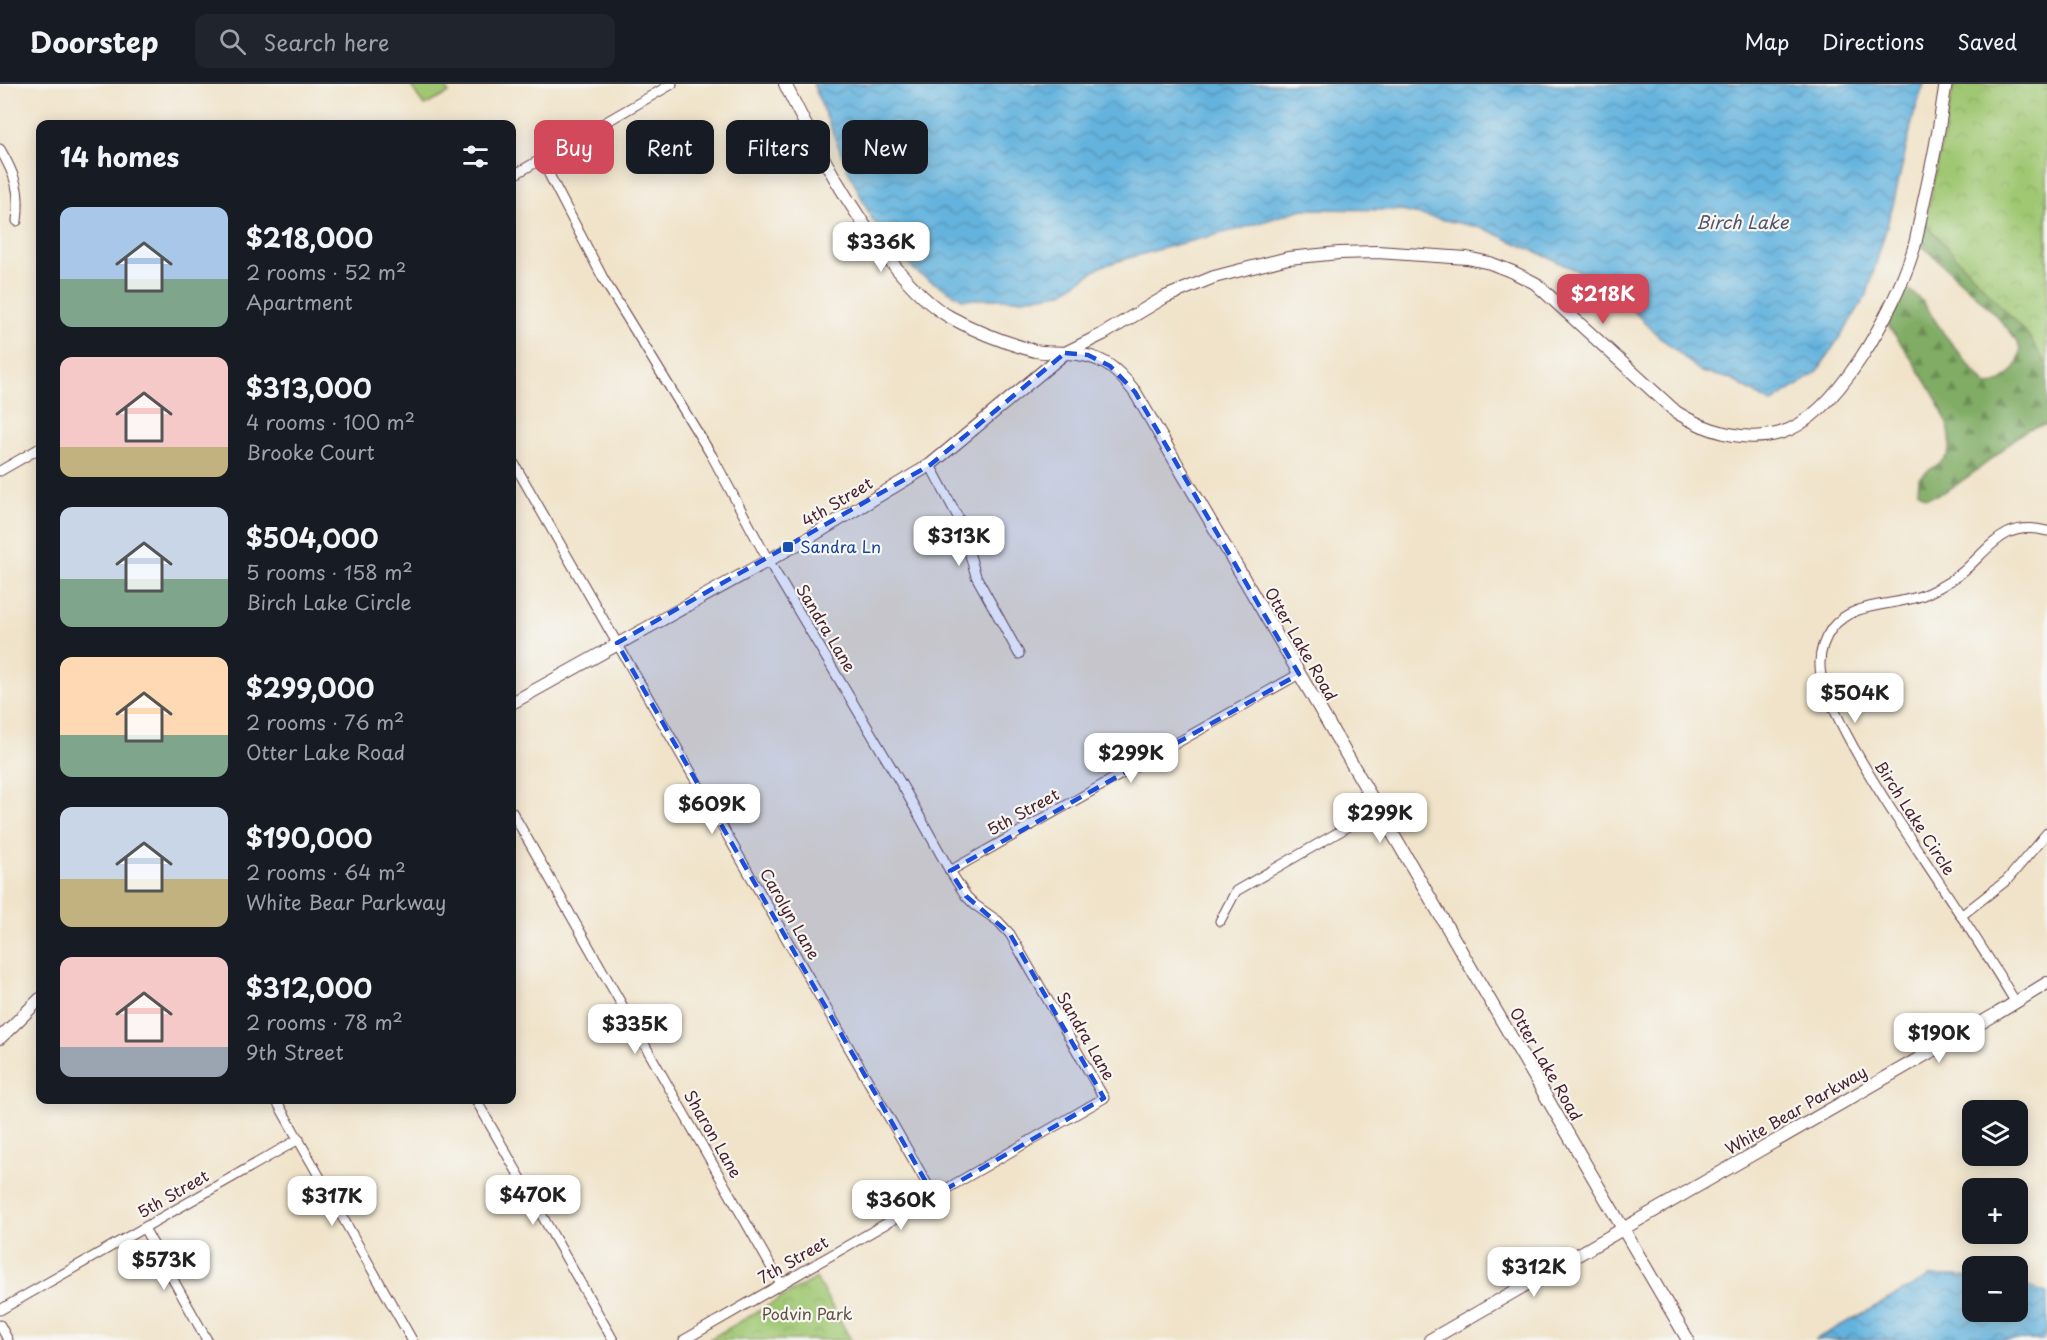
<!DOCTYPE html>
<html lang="en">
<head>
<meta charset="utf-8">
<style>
	:root { --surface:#171b24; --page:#20242c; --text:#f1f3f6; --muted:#9ea1a6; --line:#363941; --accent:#d1495b }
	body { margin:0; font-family:"Playpen Sans",sans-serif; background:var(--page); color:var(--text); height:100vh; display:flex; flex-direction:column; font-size:22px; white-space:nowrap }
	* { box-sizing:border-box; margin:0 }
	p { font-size:20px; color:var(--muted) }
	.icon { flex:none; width:33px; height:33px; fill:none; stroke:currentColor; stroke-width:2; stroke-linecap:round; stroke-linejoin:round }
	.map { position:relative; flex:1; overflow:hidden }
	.sheet { position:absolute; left:36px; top:36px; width:480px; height:984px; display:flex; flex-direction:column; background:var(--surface); border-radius:12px; box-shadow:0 3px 15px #0003 }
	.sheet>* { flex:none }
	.top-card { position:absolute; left:534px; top:36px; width:570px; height:54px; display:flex; gap:12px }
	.fabs { position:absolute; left:1962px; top:1016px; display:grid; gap:12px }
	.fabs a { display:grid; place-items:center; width:66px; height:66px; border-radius:12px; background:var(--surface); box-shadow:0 3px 15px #0003; font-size:30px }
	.price { position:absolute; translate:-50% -51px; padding:0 14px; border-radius:12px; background:#fff; color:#222; font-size:20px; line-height:39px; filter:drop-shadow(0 2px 3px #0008) }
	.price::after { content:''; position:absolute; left:50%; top:36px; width:18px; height:14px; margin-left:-9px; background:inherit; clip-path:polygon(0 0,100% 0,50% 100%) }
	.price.selected { background:var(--accent); color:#fff }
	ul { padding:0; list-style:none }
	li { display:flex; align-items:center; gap:18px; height:150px; padding:0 24px }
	li span { display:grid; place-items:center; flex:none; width:168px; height:120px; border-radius:12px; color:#555 }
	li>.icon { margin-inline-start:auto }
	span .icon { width:72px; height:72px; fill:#fffc; stroke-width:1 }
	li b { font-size:26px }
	h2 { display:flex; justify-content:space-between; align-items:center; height:72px; padding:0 24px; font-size:26px }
	.pill { padding:0 21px; border-radius:12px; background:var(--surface); box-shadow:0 3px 15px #0003; font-size:21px; line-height:54px }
	.pill.selected { background:var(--accent); color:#fff }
	header { display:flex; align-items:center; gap:36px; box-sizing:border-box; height:84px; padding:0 30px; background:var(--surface); border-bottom:2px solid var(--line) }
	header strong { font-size:28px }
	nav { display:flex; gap:33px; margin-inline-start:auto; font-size:21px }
	.search { width:420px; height:54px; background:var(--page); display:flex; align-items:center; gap:15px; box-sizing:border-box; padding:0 21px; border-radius:12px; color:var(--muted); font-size:22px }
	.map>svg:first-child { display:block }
	.grass { fill:#a0c873; stroke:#75744f; stroke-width:1.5 }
	.forest { fill:url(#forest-firs); stroke:#656648; stroke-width:1.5 }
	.park { fill:url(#park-crowns); stroke:#75744f; stroke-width:1.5 }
	.water { fill:url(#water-waves); stroke:#576984; stroke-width:1.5 }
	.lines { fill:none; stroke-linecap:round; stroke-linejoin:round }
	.minor-casing { stroke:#633c43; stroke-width:11 }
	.tertiary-casing { stroke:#633c43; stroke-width:14 }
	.minor { stroke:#fff; stroke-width:9 }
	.tertiary { stroke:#fff; stroke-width:12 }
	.marked { fill:#1d4ed8; fill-opacity:0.2; stroke:#1d4ed8; stroke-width:4.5; stroke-dasharray:12 8; stroke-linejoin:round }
	.transit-dot { fill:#1a4fb4; stroke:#f6f6f2; stroke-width:2 }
	.labels { text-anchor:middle; stroke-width:4.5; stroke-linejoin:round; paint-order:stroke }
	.street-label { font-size:16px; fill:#4a1f2b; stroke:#f6f6f2 }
	.transit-label { font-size:16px; fill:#164399; stroke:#f6f6f2; text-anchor:start }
	.park-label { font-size:16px; fill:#645241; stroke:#f6f6f2 }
	.water-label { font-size:18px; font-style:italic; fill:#53536a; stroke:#f6f6f2 }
</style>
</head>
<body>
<header>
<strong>Doorstep</strong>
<div class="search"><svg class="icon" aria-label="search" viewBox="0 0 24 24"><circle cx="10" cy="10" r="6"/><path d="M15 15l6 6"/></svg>Search here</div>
<nav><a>Map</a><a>Directions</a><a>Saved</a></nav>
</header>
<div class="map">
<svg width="2047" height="1256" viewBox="0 0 2047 1256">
	<defs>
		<pattern id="forest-firs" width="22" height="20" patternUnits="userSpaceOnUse" patternTransform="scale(1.5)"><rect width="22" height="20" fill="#80ac65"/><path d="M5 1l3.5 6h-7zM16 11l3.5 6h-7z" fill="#6b8b53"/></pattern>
		<pattern id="park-crowns" width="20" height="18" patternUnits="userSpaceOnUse" patternTransform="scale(1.5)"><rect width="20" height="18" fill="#a0c873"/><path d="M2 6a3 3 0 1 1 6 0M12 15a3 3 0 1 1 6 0" fill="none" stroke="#8bab64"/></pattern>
		<pattern id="water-waves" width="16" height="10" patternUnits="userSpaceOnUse" patternTransform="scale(1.5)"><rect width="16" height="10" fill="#64b3de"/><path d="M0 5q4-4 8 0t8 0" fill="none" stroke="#5491b4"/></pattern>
	</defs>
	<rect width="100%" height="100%" fill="#f6f6f2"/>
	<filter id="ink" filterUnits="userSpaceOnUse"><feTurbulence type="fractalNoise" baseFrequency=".0167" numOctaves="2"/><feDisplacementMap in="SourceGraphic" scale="12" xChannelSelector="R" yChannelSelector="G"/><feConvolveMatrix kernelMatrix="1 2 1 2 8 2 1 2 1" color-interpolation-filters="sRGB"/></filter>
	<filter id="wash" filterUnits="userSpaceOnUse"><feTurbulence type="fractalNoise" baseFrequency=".008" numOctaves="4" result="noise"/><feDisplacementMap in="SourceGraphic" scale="24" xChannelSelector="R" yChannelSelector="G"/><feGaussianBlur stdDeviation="1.35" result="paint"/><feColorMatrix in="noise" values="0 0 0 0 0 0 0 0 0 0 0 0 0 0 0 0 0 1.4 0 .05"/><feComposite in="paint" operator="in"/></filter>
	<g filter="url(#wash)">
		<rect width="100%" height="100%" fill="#f0e3c9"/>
		<polygon class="grass" points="410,0 444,0 449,9 424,22"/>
		<path class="forest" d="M2047 117V341C2023 341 2010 360 1993 374 1982 383 1970 391 1959 399 1948 406 1938 413 1925 413L1918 407 1919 394C1927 385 1942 381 1948 370 1963 340 1905 267 1888 241L1906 203 1923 218 1944 250 1985 300C1995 303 2003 297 2009 291 2016 284 2021 276 2020 266 2015 242 1941 180 1920 160L1925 139Z"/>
		<g class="park">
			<polygon points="1954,0 2047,0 2047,282 2031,255 1925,139"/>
			<polygon points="816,1194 851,1256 708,1256"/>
		</g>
		<g class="water">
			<polygon points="813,0 1924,0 1914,30 1894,117 1867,211 1817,288 1771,319 1731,295 1701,288 1653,247 1607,200 1483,144 1396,126 1303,125 1243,144 1167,163 1102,182 1061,209 1022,215 962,215 916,188 872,135 848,86"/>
			<polygon points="1931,1192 1972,1192 1972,1227 2018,1227 2018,1199 2047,1209 2047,1246 2043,1256 1814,1256"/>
		</g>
	</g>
	<g filter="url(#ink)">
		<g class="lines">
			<g class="minor-casing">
				<g id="minor">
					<path d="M0 65C15 91 21 106 17 137"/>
					<polyline points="541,75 604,196 712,372 768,476 906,708 950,787 966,812 975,821 998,837 1010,850 1104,1014 684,1256"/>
					<polyline points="512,92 672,0"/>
					<polyline points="512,376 934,1112"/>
					<polyline points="930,381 960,437 976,492 1019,570"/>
					<polyline points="0,387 40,364"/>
					<polyline points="512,728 781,1200"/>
					<polyline points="950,787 1299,590"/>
					<polyline points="1961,832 2007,796 2047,749"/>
					<polyline points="1220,837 1236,807 1379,725"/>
					<path d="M2016 919C1976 852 1932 788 1890 724 1870 692 1850 660 1834 625 1829 614 1823 603 1821 591 1818 575 1822 558 1832 544 1855 515 1897 524 1928 509 1941 503 1955 495 1966 485 1992 461 2007 436 2047 447"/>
					<polyline points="276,1016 412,1256"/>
					<polyline points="476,1016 613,1256"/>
					<polyline points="144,1144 207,1256"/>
					<polyline points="0,1226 299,1055"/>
					<polyline points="0,1241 8,1256"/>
				</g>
			</g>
			<g class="tertiary-casing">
				<g id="tertiary">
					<path d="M785 0C816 63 849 125 893 180 909 200 928 221 950 233 977 248 1006 259 1035 267 1045 269 1056 268 1067 269 1100 271 1115 282 1135 308L1688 1256"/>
					<path d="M512 619 805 456 930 381 1065 269 1103 250 1165 213 1214 193 1288 174 1339 169 1377 168 1467 174 1490 179 1513 188 1535 199 1676 328C1706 347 1744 359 1780 349 1837 333 1895 224 1912 170 1917 156 1919 140 1922 126 1927 102 1933 78 1937 54 1941 36 1942 18 1946 0"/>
					<polyline points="0,954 40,915"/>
					<polyline points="1430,1256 1998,929 2047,899"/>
				</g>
			</g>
			<use href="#minor" class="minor"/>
			<use href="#tertiary" class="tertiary"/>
		</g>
	</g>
	<path class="marked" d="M1065 269 1088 271 1110 282 1135 308 1299 590 950 787 966 812 1010 850 1104 1014 934 1112 617 559 930 381Z"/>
	<rect class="transit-dot" x="782" y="457" width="12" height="12" rx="3"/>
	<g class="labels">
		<g class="street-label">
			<text transform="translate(837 418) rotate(-31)" y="6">4th Street</text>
			<text transform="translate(826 544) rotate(59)" y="6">Sandra Lane</text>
			<text transform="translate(1301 560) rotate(60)" y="6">Otter Lake Road</text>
			<text transform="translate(1023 728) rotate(-29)" y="6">5th Street</text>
			<text transform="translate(1915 734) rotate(57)" y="6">Birch Lake Circle</text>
			<text transform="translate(790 830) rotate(60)" y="6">Carolyn Lane</text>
			<text transform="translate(1086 952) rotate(60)" y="6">Sandra Lane</text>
			<text transform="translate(1546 980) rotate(60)" y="6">Otter Lake Road</text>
			<text transform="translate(1796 1026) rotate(-30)" y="6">White Bear Parkway</text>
			<text transform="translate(713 1050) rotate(60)" y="6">Sharon Lane</text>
			<text transform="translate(173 1110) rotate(-30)" y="6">5th Street</text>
			<text transform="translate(793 1176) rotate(-30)" y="6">7th Street</text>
		</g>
		<g class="transit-label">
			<text x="800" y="469">Sandra Ln</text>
		</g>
		<g class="park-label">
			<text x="807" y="1236">Podvin Park</text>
		</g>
		<g class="water-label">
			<text x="1742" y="145">Birch Lake</text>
		</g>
	</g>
</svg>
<div class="fabs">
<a><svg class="icon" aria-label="layers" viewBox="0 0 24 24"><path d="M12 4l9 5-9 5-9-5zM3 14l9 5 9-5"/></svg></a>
<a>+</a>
<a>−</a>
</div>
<b class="price" style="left:881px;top:189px">$336K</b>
<b class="price selected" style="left:1603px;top:241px">$218K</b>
<b class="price" style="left:959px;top:483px">$313K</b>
<b class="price" style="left:1855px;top:640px">$504K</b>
<b class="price" style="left:1131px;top:700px">$299K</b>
<b class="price" style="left:712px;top:751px">$609K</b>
<b class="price" style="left:1380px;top:760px">$299K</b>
<b class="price" style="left:635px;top:971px">$335K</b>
<b class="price" style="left:1939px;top:980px">$190K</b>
<b class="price" style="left:533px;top:1142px">$470K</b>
<b class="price" style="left:332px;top:1143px">$317K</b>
<b class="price" style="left:901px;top:1147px">$360K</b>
<b class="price" style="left:164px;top:1207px">$573K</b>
<b class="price" style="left:1534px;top:1214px">$312K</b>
<div class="top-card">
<a class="pill selected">Buy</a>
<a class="pill">Rent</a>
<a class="pill">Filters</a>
<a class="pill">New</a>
</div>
<section class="sheet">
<h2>14 homes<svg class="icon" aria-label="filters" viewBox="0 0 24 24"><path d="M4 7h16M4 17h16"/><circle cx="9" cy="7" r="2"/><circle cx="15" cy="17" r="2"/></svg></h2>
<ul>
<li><span style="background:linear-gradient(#a9c7e8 60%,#7fa58c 0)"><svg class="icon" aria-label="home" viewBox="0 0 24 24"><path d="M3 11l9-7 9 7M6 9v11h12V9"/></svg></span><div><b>$218,000</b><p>2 rooms · 52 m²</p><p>Apartment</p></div></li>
<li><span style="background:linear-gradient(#f6c9c9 75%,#c2b280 0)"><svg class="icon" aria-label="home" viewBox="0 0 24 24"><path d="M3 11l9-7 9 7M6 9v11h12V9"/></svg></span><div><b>$313,000</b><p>4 rooms · 100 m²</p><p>Brooke Court</p></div></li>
<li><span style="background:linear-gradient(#c9d6e8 60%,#7fa58c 0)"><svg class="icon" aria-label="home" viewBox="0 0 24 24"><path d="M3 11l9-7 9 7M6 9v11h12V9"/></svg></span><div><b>$504,000</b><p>5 rooms · 158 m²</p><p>Birch Lake Circle</p></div></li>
<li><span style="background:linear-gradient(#ffd9b3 65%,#7fa58c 0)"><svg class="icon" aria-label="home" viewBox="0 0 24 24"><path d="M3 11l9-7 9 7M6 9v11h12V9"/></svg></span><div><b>$299,000</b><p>2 rooms · 76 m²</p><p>Otter Lake Road</p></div></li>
<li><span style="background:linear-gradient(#c9d6e8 60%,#c2b280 0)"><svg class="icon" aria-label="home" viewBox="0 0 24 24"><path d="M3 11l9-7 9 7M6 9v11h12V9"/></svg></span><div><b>$190,000</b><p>2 rooms · 64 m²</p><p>White Bear Parkway</p></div></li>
<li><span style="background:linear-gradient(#f6c9c9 75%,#9aa5b1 0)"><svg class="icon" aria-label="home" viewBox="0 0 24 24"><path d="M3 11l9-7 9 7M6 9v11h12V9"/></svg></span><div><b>$312,000</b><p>2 rooms · 78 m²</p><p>9th Street</p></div></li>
</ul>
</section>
</div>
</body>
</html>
